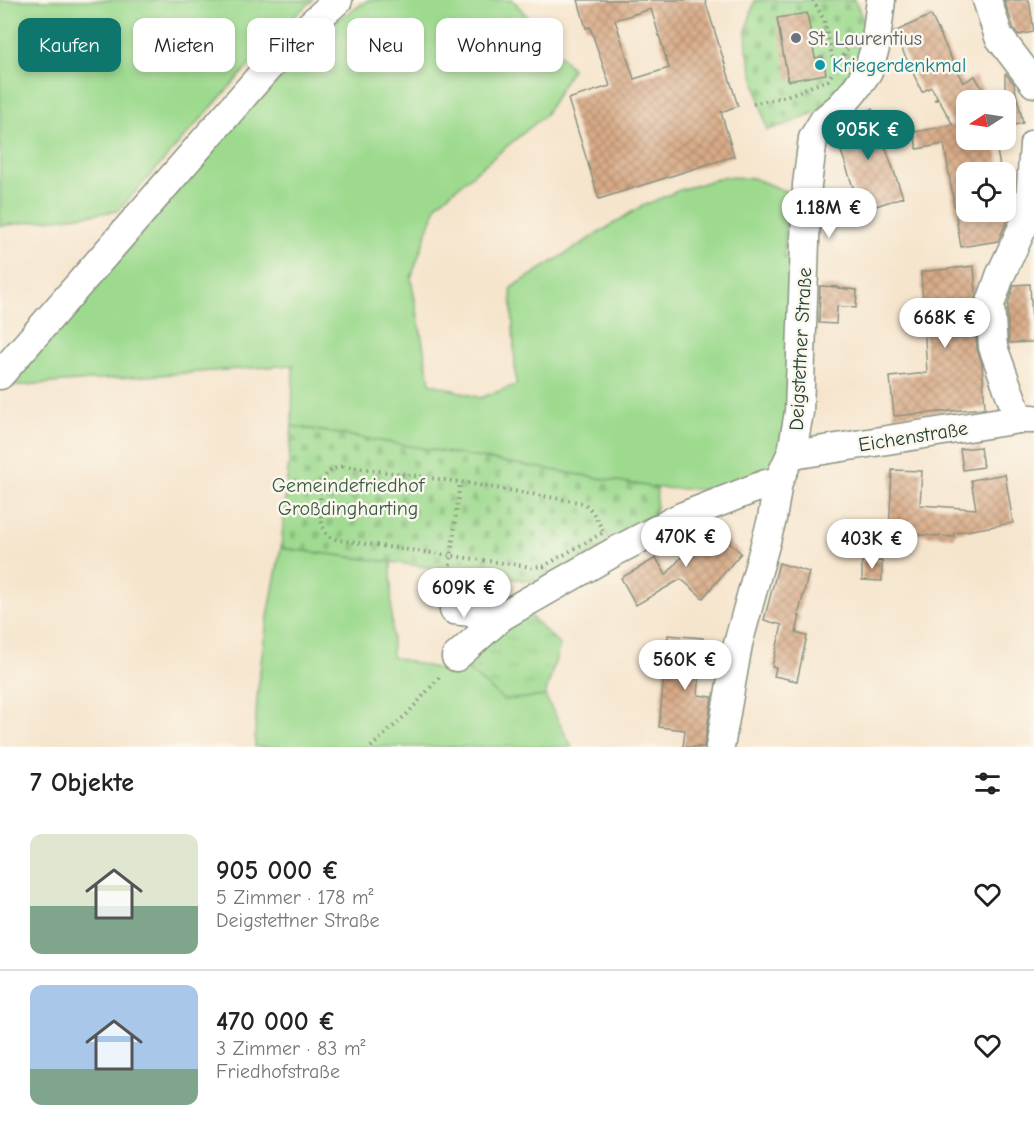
<!DOCTYPE html>
<html lang="de">
<head>
<meta charset="utf-8">
<style>
	:root { --surface:#fff; --page:#f6f6f6; --text:#222; --muted:#767676; --line:#e0e0e0; --accent:#0f766e }
	body { margin:0; font-family:"Comic Neue",sans-serif; background:var(--page); color:var(--text); height:100vh; display:flex; flex-direction:column; font-size:22px; white-space:nowrap }
	* { box-sizing:border-box; margin:0 }
	p { font-size:20px; color:var(--muted) }
	.icon { flex:none; width:33px; height:33px; fill:none; stroke:currentColor; stroke-width:2; stroke-linecap:round; stroke-linejoin:round }
	.map { position:relative; height:747px; overflow:hidden }
	.side { display:flex; flex-direction:column; background:var(--surface); flex:1 }
	.side>* { flex:none }
	.hud { position:absolute; left:18px; top:18px; width:600px; height:54px; display:flex; gap:12px }
	.needle { width:39px; rotate:258deg }
	.tools { position:absolute; left:956px; top:90px; display:grid; gap:12px }
	.tools a { display:grid; place-items:center; width:60px; height:60px; border-radius:12px; background:var(--surface); box-shadow:0 3px 9px #0003; font-size:30px }
	.price { position:absolute; translate:-50% -51px; padding:0 14px; border-radius:21px; background:#fff; color:#222; font-size:20px; line-height:39px; filter:drop-shadow(0 2px 3px #0008) }
	.price::after { content:''; position:absolute; left:50%; top:36px; width:18px; height:14px; margin-left:-9px; background:inherit; clip-path:polygon(0 0,100% 0,50% 100%) }
	.price.on { background:var(--accent); color:#fff }
	ul { padding:0; list-style:none }
	li { display:flex; align-items:center; gap:18px; height:150px; padding:0 30px }
	li+li { border-top:2px solid var(--line) }
	li span { display:grid; place-items:center; flex:none; width:168px; height:120px; border-radius:12px; color:#555 }
	li>.icon { margin-inline-start:auto }
	span .icon { width:72px; height:72px; fill:#fffc; stroke-width:1 }
	li b { font-size:26px }
	h2 { display:flex; justify-content:space-between; align-items:center; height:72px; padding:0 30px; font-size:26px }
	.chip { padding:0 21px; border-radius:12px; background:var(--surface); box-shadow:0 3px 9px #0003; font-size:21px; line-height:54px }
	.chip.on { background:var(--accent); color:#fff }
	.map>svg:first-child { display:block }
	.grass { fill:#9dda8e; stroke:#5e8c61; stroke-width:1.5 }
	.cemetery { fill:url(#cemetery-stones); stroke:#5e8c61; stroke-width:1.5 }
	.park { fill:url(#park-tufts); stroke:#5e8c61; stroke-width:1.5 }
	.building { fill:url(#building-cross-hatch); fill-rule:evenodd }
	.lines { fill:none; stroke-linecap:round; stroke-linejoin:round }
	.minor-casing { stroke:#8a9180; stroke-width:31 }
	.path { stroke:#8a9180; stroke-width:4; stroke-dasharray:1.5 4.5; stroke-linecap:butt }
	.minor { stroke:#fff; stroke-width:28 }
	.worship-dot { fill:#6b7280; stroke:#fbf7ec; stroke-width:2 }
	.culture-dot { fill:#0f9aa8; stroke:#fbf7ec; stroke-width:2 }
	.labels { text-anchor:middle; stroke-width:5; stroke-linejoin:round; paint-order:stroke }
	.worship-label { font-size:20px; fill:#5b616d; stroke:#fbf7ec; text-anchor:start }
	.culture-label { font-size:20px; fill:#0d838f; stroke:#fbf7ec; text-anchor:start }
	.street-label { font-size:20px; fill:#1f3d34; stroke:#fbf7ec }
	.park-label { font-size:20px; fill:#385c46; stroke:#fbf7ec }
</style>
</head>
<body>
<div class="map">
<svg width="1034" height="747" viewBox="0 0 1034 747">
	<defs>
		<pattern id="cemetery-stones" width="16" height="16" patternUnits="userSpaceOnUse" patternTransform="scale(1.5)"><rect width="16" height="16" fill="#9dda8e"/><path d="M2 7V4a2 2 0 0 1 4 0v3zM10 15v-3a2 2 0 0 1 4 0v3z" fill="#87bc7b"/></pattern>
		<pattern id="park-tufts" width="24" height="20" patternUnits="userSpaceOnUse" patternTransform="scale(1.5)"><rect width="24" height="20" fill="#9dda8e"/><path d="M3 7l-1-3M5 7V3M7 7l1-3M15 17l-1-3M17 17v-4M19 17l1-3" fill="none" stroke="#87bc7b"/></pattern>
		<pattern id="building-cross-hatch" width="8" height="8" patternUnits="userSpaceOnUse" patternTransform="scale(1.5)"><rect width="8" height="8" fill="#d9ab87"/><path d="M0 0l8 8M0 8l8-8" fill="none" stroke="#af8c6f"/></pattern>
	</defs>
	<rect width="100%" height="100%" fill="#fbf7ec"/>
	<filter id="ink" filterUnits="userSpaceOnUse"><feTurbulence type="fractalNoise" baseFrequency=".0167" numOctaves="2"/><feDisplacementMap in="SourceGraphic" scale="12" xChannelSelector="R" yChannelSelector="G"/><feConvolveMatrix kernelMatrix="1 2 1 2 8 2 1 2 1" color-interpolation-filters="sRGB"/></filter>
	<filter id="wash" filterUnits="userSpaceOnUse"><feTurbulence type="fractalNoise" baseFrequency=".008" numOctaves="4" result="noise"/><feDisplacementMap in="SourceGraphic" scale="24" xChannelSelector="R" yChannelSelector="G"/><feGaussianBlur stdDeviation="1.35" result="paint"/><feColorMatrix in="noise" values="0 0 0 0 0 0 0 0 0 0 0 0 0 0 0 0 0 1.4 0 .05"/><feComposite in="paint" operator="in"/></filter>
	<g filter="url(#wash)">
		<rect width="100%" height="100%" fill="#f6e5cd"/>
		<g class="grass">
			<polygon points="0,0 313,0 290,20 118,211 0,226"/>
			<polygon points="368,0 513,0 572,69 545,115 437,204 411,278 430,383 480,398 516,385 511,288 640,207 680,190 724,177 753,178 790,193 787,204 784,258 798,259 790,415 775,464 751,482 726,490 657,488 292,426 293,365 10,386 310,38"/>
			<path d="M281 548 391 562 392 657 450 672 461 664 504 700 545 696 572 747H255C255 680 268 614 281 548Z"/>
		</g>
		<g class="cemetery">
			<polygon points="755,0 855,0 865,24 857,72 823,109 790,123 767,130 747,50 746,31"/>
			<polygon points="292,426 657,488 655,519 539,582 391,562 281,548"/>
		</g>
		<polygon class="park" points="527,613 560,645 545,696 504,700 461,664"/>
		<g id="blocks">
			<g class="building">
				<path d="M578 0H705L738 106 721 112 734 156 599 199 568 99 610 86 590 27 586 28ZM651 9 669 68 634 79 615 20Z"/>
				<polygon points="1004,0 1029,0 1034,32 1018,35 1014,29"/>
				<polygon points="807,13 815,58 823,57 826,74 788,81 777,18"/>
				<polygon points="931,15 963,83 975,76 989,100 966,100 966,140 995,140 1001,172 966,172 966,212 1007,212 1008,219 998,241 961,247 944,144 917,149 914,132 953,125 939,100 934,100 938,98 931,87 922,92 894,32"/>
				<polygon points="1005,74 1006,74 1014,84 1023,123 1007,127 1005,117"/>
				<polygon points="872,109 903,197 861,211 835,133 855,115"/>
				<polygon points="974,266 976,294 974,306 977,348 982,364 985,408 894,416 890,377 927,373 921,272"/>
				<polygon points="1030,284 1033,342 1009,343 1007,310 1008,310 1008,304 1014,285"/>
				<polygon points="820,286 838,287 838,288 857,290 856,308 837,306 836,324 819,323"/>
				<polygon points="980,447 983,467 963,470 960,449"/>
				<polygon points="892,470 922,471 920,505 976,509 971,480 1005,474 1013,523 954,533 954,537 889,533"/>
				<polygon points="709,525 741,553 703,598 681,579 636,605 621,578 656,558 666,575"/>
				<polygon points="862,560 882,561 882,581 862,580"/>
				<polygon points="779,563 809,572 798,616 800,616 796,633 807,636 797,681 774,676 776,668 772,667 782,625 764,620"/>
				<polygon points="668,635 703,638 698,695 712,697 704,747 683,747 685,730 659,727"/>
			</g>
		</g>
	</g>
	<g filter="url(#ink)">
		<use href="#blocks" fill-opacity="0" stroke="#8a9180" stroke-width="1.5"/>
		<g class="lines">
			<g class="minor-casing">
				<g id="minor">
					<polyline points="987,0 999,37 1034,83"/>
					<polyline points="0,375 264,72 300,34 338,0"/>
					<polyline points="1019,419 993,347 990,305 1000,276 1029,214 1034,144"/>
					<polyline points="792,452 799,454 1019,419 1034,419"/>
					<polyline points="454,610 502,616"/>
					<polyline points="456,657 502,616 614,552 681,517 766,484 778,482"/>
					<polyline points="720,747 738,644 772,519 778,482 792,452 799,412 807,185 813,138 824,120 841,106 854,91 868,71 875,48 881,0"/>
				</g>
			</g>
			<g class="path">
				<polyline points="813,0 824,20 835,68"/>
				<polyline points="753,104 786,96 828,80 849,46"/>
				<path d="M343 466 460 482 584 503 592 511 604 532 544 566 532 567 338 540 327 536C326 533 324 530 323 527 319 516 319 484 326 475 331 469 336 468 343 466Z"/>
				<polyline points="447,589 460,482"/>
				<polyline points="371,747 409,712 442,674"/>
			</g>
			<use href="#minor" class="minor"/>
		</g>
	</g>
	<circle class="worship-dot" cx="796" cy="38" r="6"/>
	<circle class="culture-dot" cx="820" cy="65" r="6"/>
	<g class="labels">
		<g class="worship-label">
			<text x="808" y="45">St. Laurentius</text>
		</g>
		<g class="culture-label">
			<text x="832" y="72">Kriegerdenkmal</text>
		</g>
		<g class="street-label">
			<text transform="translate(800 349) rotate(-87)" y="7">Deigstettner Straße</text>
			<text transform="translate(913 436) rotate(-9)" y="7">Eichenstraße</text>
		</g>
		<g class="park-label">
			<text x="348" y="492">Gemeindefriedhof<tspan x="348" dy="23">Großdingharting</tspan></text>
		</g>
	</g>
</svg>
<div class="tools">
<a><svg class="needle" viewBox="-14 -14 28 28"><path d="M0-13l5 13h-10z" fill="#e53935"/><path d="M0 13l5-13h-10z" fill="#767676"/></svg></a>
<a><svg class="icon" aria-label="locate" viewBox="0 0 24 24"><circle cx="12" cy="12" r="6"/><path d="M12 2v4M12 18v4M2 12h4M18 12h4"/></svg></a>
</div>
<b class="price on" style="left:868px;top:161px">905K €</b>
<b class="price" style="left:829px;top:239px">1.18M €</b>
<b class="price" style="left:945px;top:349px">668K €</b>
<b class="price" style="left:686px;top:568px">470K €</b>
<b class="price" style="left:872px;top:570px">403K €</b>
<b class="price" style="left:464px;top:619px">609K €</b>
<b class="price" style="left:685px;top:691px">560K €</b>
<div class="hud">
<a class="chip on">Kaufen</a>
<a class="chip">Mieten</a>
<a class="chip">Filter</a>
<a class="chip">Neu</a>
<a class="chip">Wohnung</a>
</div>
</div>
<section class="side">
<h2>7 Objekte<svg class="icon" aria-label="filters" viewBox="0 0 24 24"><path d="M4 7h16M4 17h16"/><circle cx="9" cy="7" r="2"/><circle cx="15" cy="17" r="2"/></svg></h2>
<ul>
<li><span style="background:linear-gradient(#dfe7d0 60%,#7fa58c 0)"><svg class="icon" aria-label="home" viewBox="0 0 24 24"><path d="M3 11l9-7 9 7M6 9v11h12V9"/></svg></span><div><b>905 000 €</b><p>5 Zimmer · 178 m²</p><p>Deigstettner Straße</p></div><svg class="icon" aria-label="heart" viewBox="0 0 24 24"><path d="M12 20l-8-8c-3-5 5-10 8-4 3-6 11-1 8 4z"/></svg></li>
<li><span style="background:linear-gradient(#a9c7e8 70%,#7fa58c 0)"><svg class="icon" aria-label="home" viewBox="0 0 24 24"><path d="M3 11l9-7 9 7M6 9v11h12V9"/></svg></span><div><b>470 000 €</b><p>3 Zimmer · 83 m²</p><p>Friedhofstraße</p></div><svg class="icon" aria-label="heart" viewBox="0 0 24 24"><path d="M12 20l-8-8c-3-5 5-10 8-4 3-6 11-1 8 4z"/></svg></li>
</ul>
</section>
</body>
</html>
